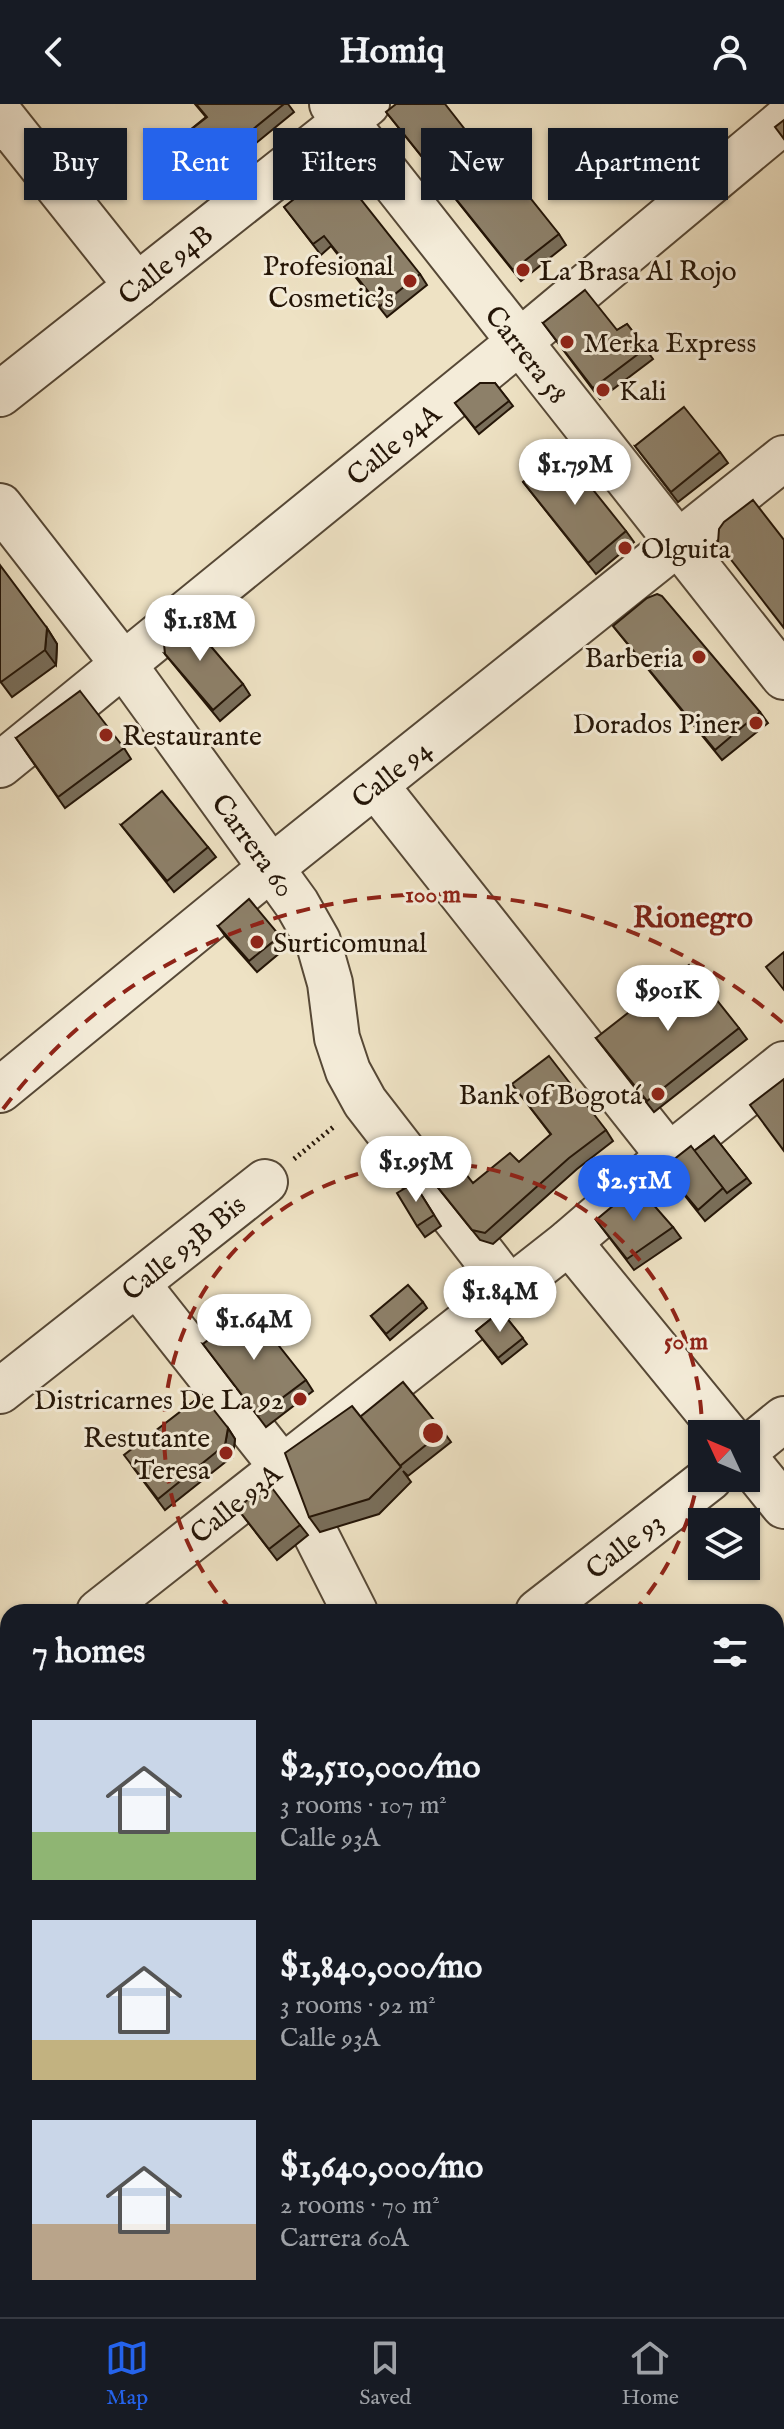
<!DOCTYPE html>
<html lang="en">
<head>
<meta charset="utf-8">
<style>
	:root { --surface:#171b24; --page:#20242c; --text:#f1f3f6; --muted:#9ea1a6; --line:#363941; --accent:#2563eb }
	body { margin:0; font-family:"IM FELL English",serif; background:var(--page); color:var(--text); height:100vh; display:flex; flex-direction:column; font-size:30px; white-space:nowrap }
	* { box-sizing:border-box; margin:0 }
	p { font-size:26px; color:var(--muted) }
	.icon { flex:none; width:44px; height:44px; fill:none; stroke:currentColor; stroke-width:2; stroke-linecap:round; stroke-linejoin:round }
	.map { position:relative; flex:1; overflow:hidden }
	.panel { position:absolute; left:0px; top:1500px; width:784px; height:714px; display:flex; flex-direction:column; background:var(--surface); border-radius:24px 24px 0 0; box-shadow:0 2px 6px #0004 }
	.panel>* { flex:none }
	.top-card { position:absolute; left:24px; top:24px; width:736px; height:72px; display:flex; gap:16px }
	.needle { width:52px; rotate:314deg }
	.tools { position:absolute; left:688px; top:1316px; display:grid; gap:16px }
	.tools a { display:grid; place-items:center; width:72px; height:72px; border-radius:0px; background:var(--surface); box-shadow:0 2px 6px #0004; font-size:40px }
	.price { position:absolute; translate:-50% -68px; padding:0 18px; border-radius:28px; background:#fff; color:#222; font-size:26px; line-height:52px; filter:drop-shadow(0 2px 4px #0008) }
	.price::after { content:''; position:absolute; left:50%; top:48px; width:24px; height:18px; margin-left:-12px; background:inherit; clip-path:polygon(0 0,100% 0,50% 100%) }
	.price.selected { background:var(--accent); color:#fff }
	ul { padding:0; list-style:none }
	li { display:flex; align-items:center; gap:24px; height:200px; padding:0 32px }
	li span { display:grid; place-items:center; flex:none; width:224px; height:160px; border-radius:0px; color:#555 }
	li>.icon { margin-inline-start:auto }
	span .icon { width:96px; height:96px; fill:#fffc; stroke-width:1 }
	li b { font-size:34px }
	h2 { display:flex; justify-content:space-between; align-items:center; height:96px; padding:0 32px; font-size:34px }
	.chip { padding:0 28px; border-radius:0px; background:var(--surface); box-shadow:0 2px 6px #0004; font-size:28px; line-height:72px }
	.chip.selected { background:var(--accent); color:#fff }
	header { display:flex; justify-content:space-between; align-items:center; height:104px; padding:0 32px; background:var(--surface); font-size:36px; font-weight:800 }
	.dock { display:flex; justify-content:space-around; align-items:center; height:112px; border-top:2px solid var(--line); background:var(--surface); font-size:22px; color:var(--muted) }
	.dock a { display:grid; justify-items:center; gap:4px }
	.dock .selected { color:var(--accent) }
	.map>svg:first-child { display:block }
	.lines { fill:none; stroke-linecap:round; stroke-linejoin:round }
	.minor-casing { stroke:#564836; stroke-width:48 }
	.path { stroke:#241507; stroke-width:5; stroke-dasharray:2 4; stroke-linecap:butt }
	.minor { stroke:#f4ecd9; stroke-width:44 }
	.wall { fill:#796e5a; stroke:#241507; stroke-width:2 }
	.shaded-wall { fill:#635a4a; stroke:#241507; stroke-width:2 }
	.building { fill:#8d8069; stroke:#241507; stroke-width:2 }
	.ring { fill:none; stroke:#8f2418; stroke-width:4; stroke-dasharray:14 10 }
	.poi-dot { fill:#8f2418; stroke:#f4ecd9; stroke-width:3 }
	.labels { text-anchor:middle; stroke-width:6; stroke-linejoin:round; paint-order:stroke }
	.street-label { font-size:28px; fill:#241507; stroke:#f4ecd9 }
	.poi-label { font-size:28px; fill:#241507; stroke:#f4ecd9; text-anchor:end }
	.neighbourhood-label { font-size:30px; font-weight:bold; fill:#7a1f14; stroke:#f4ecd9 }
	.centre { fill:#8f2418; stroke:#f4ecd9; stroke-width:4 }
	.ring-label { font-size:24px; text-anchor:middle; font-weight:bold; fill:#8f2418; stroke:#f4ecd9; stroke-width:6; stroke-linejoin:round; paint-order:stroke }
</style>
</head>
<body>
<header><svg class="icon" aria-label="back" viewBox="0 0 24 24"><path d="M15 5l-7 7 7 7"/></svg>Homiq<svg class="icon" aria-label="person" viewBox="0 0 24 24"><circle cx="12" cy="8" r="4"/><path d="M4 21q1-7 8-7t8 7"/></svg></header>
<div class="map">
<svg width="784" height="2213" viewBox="0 0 784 2213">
	<rect width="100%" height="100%" fill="#eee2c4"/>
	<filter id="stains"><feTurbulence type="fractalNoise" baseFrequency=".0025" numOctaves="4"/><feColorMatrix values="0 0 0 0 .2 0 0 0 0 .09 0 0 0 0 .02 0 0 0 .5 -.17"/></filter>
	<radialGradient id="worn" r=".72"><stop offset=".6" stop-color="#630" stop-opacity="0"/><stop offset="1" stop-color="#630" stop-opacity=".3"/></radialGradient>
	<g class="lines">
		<g class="minor-casing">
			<g id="minor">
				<polyline points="332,0 784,573"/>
				<polyline points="0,10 137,182"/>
				<polyline points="0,290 367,0"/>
				<polyline points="0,402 124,561 297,800 318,837 330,879 337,934 348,967 365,998 509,1184"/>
				<polyline points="0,661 518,239 784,17"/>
				<polyline points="376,682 669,1052"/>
				<polyline points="0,986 271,764 784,354"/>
				<polyline points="569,1138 726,1330"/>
				<polyline points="138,1181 281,1362 355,1508"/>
				<polyline points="0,1287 265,1078"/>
				<polyline points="746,1346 784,1315"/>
				<polyline points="746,1355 784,1402"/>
				<polyline points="99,1508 569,1138 669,1052 784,960"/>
				<polyline points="538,1508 710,1374"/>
				<polyline points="0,1587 8,1581"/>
				<polyline points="0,1776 8,1787"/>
				<polyline points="776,1785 784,1779"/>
				<polyline points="0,1924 8,1918"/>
				<polyline points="776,2160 784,2154"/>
				<polyline points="0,2207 8,2201"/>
				<polyline points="505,2213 514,2206"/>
				<polyline points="706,2213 715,2206"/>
			</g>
		</g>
		<polyline class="path" points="294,1055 336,1021"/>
		<use href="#minor" class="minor"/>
	</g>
	<g class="wall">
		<polygon points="195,0 288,0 294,8 216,72 184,31 206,13"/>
		<polygon points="386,8 485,51 559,130 566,141 521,177"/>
		<polygon points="284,103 420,170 427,181 387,213 331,142 321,151"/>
		<polygon points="543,219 617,226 627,220 653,255 600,295"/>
		<polygon points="495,279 513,302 479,330 455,299"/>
		<polygon points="635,342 720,348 728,359 678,398"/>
		<polygon points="523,378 626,427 634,438 596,470"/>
		<polygon points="613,522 760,608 768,619 722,656"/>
		<polygon points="47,524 57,540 56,561 12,593 0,577"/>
		<polygon points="165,550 243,580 250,591 220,617"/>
		<polygon points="16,634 124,644 131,655 65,704"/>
		<polygon points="121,721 208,743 216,753 174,788"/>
		<polygon points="218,822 280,832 288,842 257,868 226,833"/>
		<polygon points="739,924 747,935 654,1008 596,934"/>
		<polygon points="512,980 606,1026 613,1037 577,1065 493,1140 480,1136 427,1070 473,1079 519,1058 551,1031"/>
		<polygon points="714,1032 751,1079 705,1117 663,1064 694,1047"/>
		<polygon points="414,1079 441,1122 425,1133 417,1122"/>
		<polygon points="596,1116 673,1123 681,1134 634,1166"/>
		<polygon points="423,1198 427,1204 390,1236 371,1212"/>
		<polygon points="501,1207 527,1240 502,1260 476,1227"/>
		<polygon points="203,1240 306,1276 313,1287 266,1323"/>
		<polygon points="360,1313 443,1327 451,1338 408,1372 403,1367 411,1378 379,1410 320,1428 309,1413"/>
		<polygon points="228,1324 235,1335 233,1352 165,1406 132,1362"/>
		<polygon points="237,1404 300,1421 308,1431 277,1456"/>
	</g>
	<g class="shaded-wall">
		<polygon points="47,524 57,540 56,561 45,546"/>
		<polygon points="228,1324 235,1335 233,1352 225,1341"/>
	</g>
	<g class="building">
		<polygon points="196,0 284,0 209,61 184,31 207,13"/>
		<polygon points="396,0 445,0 485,51 492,46 559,130 513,166 386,8"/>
		<polygon points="784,16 784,35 775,23"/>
		<polygon points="327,69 343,73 420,170 380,202 324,132 313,140 284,103"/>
		<polygon points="585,186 617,226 627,220 646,244 593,284 543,219"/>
		<polygon points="480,279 495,279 509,297 475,324 455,299"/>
		<polygon points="684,303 720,348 671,388 635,342"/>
		<polygon points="562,347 626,427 588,459 523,378"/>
		<polygon points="753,396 784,436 784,524 718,439 719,425 724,418"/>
		<polygon points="0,461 47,524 45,546 1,578 0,576"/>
		<polygon points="657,490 662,492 760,608 715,646 613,522 647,494"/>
		<polygon points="185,512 243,580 213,606 165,550 163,530"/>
		<polygon points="80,587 124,644 58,693 16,634"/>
		<polygon points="162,687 208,743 167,777 121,721"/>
		<polygon points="249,795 280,832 249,857 218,822"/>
		<polygon points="784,848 784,886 766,863"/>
		<polygon points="689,861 739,924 647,997 596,934"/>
		<polygon points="549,952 606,1026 569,1054 485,1129 472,1126 427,1070 451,1051 473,1079 510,1049 519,1058 551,1030 512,980"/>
		<polygon points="784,975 784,1047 750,1001"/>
		<polygon points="714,1032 747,1074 727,1089 694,1047"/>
		<polygon points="691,1042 723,1084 698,1106 663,1064"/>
		<polygon points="414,1079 434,1111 417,1122 397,1089"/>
		<polygon points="637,1082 673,1123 627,1155 596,1116"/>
		<polygon points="408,1181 423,1198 386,1230 371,1212"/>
		<polygon points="249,1204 306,1276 258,1312 203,1240"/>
		<polygon points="501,1207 523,1234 498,1254 476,1227"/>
		<polygon points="403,1278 443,1327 400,1362 360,1313"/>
		<polygon points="202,1291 228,1324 225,1341 158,1395 124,1351"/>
		<polygon points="352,1302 401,1363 369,1395 309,1413 285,1349"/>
		<polygon points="269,1380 300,1421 269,1445 237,1404"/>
		<polygon points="8,2073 8,2112 0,2103 0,2080"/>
	</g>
	<g class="ring">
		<path d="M232 1507A269 269 0 1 1 634 1507"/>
		<path d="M3 1005A539 539 0 0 1 783 919"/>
	</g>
	<g class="poi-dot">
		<circle cx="523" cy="166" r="8"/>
		<circle cx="410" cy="177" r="8"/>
		<circle cx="567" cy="238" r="8"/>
		<circle cx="603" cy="286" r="8"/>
		<circle cx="625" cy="444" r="8"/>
		<circle cx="699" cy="553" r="8"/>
		<circle cx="756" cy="619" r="8"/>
		<circle cx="106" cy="631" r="8"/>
		<circle cx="257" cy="838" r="8"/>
		<circle cx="658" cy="990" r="8"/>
		<circle cx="300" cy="1295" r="8"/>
		<circle cx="226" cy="1349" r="8"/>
	</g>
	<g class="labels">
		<g class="street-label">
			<text transform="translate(165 160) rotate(-38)" y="10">Calle 94B</text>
			<text transform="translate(527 250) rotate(52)" y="10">Carrera 58</text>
			<text transform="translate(393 340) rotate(-39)" y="10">Calle 94A</text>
			<text transform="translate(391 669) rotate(-38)" y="10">Calle 94</text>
			<text transform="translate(254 741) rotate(54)" y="10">Carrera 60</text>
			<text transform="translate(183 1143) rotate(-39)" y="10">Calle 93B Bis</text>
			<text transform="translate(235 1399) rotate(-39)" y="10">Calle 93A</text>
			<text transform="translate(624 1441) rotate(-38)" y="10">Calle 93</text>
		</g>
		<g class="poi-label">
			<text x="394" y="171">Profesional<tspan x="394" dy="32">Cosmetic's</tspan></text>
			<text x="539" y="176" text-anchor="start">La Brasa Al Rojo</text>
			<text x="583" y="248" text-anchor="start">Merka Express</text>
			<text x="619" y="296" text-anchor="start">Kali</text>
			<text x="641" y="454" text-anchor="start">Olguita</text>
			<text x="683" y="563">Barberia</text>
			<text x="740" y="629">Dorados Piner</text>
			<text x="122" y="641" text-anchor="start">Restaurante</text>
			<text x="273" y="848" text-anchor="start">Surticomunal</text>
			<text x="642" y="1000">Bank of Bogotá</text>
			<text x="284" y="1305">Districarnes De La 92</text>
			<text x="210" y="1343">Restutante<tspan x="210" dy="32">Teresa</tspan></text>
		</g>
		<g class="neighbourhood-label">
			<text x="693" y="823">Rionegro</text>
		</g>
	</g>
	<circle cx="433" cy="1329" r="12" class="centre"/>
	<g class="ring-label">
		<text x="433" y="798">100 m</text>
		<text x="686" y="1245">50 m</text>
	</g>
	<rect width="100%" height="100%" filter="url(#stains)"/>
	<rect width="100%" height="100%" fill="url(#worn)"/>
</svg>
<div class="tools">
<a><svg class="needle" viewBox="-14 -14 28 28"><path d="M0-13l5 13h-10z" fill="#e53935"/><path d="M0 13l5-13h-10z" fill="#9ea1a6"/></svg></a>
<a><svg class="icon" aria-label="layers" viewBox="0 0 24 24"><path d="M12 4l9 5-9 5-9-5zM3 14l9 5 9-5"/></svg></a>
</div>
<b class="price" style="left:575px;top:403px">$1.79M</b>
<b class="price" style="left:200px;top:559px">$1.18M</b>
<b class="price" style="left:668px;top:929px">$901K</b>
<b class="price" style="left:416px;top:1100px">$1.95M</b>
<b class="price selected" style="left:634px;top:1119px">$2.51M</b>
<b class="price" style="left:500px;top:1230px">$1.84M</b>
<b class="price" style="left:254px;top:1258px">$1.64M</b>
<div class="top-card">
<a class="chip">Buy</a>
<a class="chip selected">Rent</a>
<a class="chip">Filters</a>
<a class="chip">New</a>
<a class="chip">Apartment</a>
</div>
<section class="panel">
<h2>7 homes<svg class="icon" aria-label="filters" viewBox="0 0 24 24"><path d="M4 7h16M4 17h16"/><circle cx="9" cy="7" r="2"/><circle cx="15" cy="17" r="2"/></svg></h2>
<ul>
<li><span style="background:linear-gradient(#c9d6e8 70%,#8fb573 0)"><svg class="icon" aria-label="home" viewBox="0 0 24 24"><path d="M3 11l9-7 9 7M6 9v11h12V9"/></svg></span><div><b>$2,510,000/mo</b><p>3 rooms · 107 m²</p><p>Calle 93A</p></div></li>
<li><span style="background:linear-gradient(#c9d6e8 75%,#c2b280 0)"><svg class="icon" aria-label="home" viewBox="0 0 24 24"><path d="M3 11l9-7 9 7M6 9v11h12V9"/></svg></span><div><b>$1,840,000/mo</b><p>3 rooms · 92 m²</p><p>Calle 93A</p></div></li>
<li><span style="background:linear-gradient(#c9d6e8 65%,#b9a48a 0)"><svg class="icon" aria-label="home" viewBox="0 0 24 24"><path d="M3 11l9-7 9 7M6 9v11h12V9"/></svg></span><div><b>$1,640,000/mo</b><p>2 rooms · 70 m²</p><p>Carrera 60A</p></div></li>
</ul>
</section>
</div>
<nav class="dock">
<a class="selected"><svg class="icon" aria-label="map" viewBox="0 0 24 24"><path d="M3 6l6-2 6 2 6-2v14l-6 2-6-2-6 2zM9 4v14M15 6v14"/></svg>Map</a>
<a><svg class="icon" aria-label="saved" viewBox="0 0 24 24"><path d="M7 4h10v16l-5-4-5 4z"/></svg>Saved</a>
<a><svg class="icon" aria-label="home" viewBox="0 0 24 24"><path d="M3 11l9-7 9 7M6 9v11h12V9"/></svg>Home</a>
</nav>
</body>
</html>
